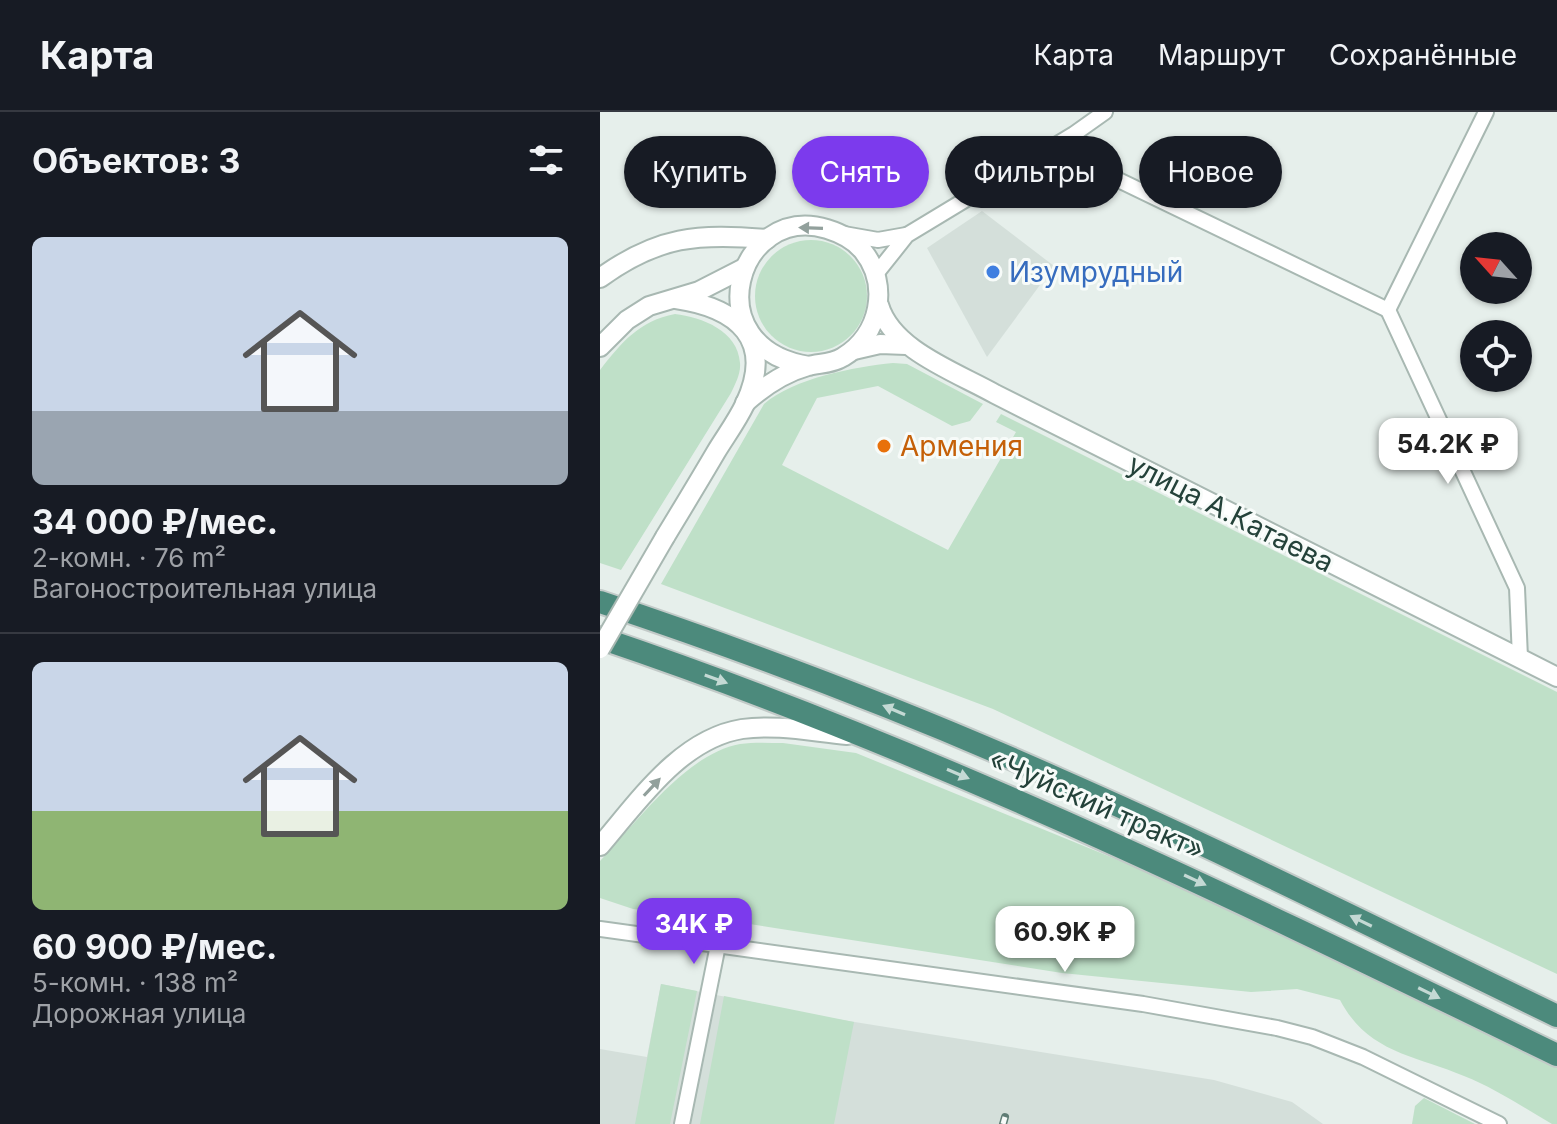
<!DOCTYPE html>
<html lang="ru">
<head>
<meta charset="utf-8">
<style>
	:root { --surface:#171b24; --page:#20242c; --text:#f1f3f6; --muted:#9ea1a6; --line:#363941; --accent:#7c3aed }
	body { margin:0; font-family:Inter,sans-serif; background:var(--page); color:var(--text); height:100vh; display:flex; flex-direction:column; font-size:30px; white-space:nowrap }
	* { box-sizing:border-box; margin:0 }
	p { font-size:26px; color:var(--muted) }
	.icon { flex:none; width:44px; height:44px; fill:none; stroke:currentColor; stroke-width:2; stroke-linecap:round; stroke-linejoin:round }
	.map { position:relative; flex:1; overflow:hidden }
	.drawer { display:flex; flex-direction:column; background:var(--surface); width:600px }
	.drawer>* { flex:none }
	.guide { position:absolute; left:24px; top:24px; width:760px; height:72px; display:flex; gap:16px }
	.needle { width:52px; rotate:297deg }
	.buttons { position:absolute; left:860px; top:120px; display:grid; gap:16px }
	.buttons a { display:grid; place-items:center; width:72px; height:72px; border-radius:50%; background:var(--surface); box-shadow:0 2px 6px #0004; font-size:40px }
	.price { position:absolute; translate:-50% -68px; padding:0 18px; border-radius:16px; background:#fff; color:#222; font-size:26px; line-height:52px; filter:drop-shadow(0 2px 4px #0008) }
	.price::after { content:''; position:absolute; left:50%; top:48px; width:24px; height:18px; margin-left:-12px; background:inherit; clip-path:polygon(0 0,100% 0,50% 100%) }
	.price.current { background:var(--accent); color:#fff }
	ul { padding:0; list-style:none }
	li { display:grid; align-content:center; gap:16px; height:424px; padding:0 32px }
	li+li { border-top:2px solid var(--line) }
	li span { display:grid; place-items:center; height:248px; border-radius:12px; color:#555 }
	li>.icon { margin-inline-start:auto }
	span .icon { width:144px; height:144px; fill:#fffc; stroke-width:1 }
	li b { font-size:34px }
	h2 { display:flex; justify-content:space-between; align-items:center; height:96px; padding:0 32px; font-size:34px }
	.chip { padding:0 28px; border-radius:36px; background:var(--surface); box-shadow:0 2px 6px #0004; font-size:28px; line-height:72px }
	.chip.current { background:var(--accent); color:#fff }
	header { display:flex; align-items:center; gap:48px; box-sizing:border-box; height:112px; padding:0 40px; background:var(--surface); border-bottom:2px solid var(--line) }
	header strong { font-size:38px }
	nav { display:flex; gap:44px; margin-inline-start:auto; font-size:28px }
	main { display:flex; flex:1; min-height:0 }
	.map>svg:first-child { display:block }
	.built { fill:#d4dfda }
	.green { fill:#bfe0c8 }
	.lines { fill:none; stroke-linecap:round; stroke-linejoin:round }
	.minor-casing { stroke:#a8b8b2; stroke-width:18 }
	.tertiary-casing { stroke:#a8b8b2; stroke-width:22 }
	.trunk-casing { stroke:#c2cac8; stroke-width:26 }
	.minor { stroke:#fff; stroke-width:14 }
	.tertiary { stroke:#fff; stroke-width:18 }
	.trunk { stroke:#4c8a7c; stroke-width:22 }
	.rail-casing { stroke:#5f7d75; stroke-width:8 }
	.rail { stroke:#f7fbf9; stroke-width:5; stroke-dasharray:15; stroke-linecap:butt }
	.tertiary-bridge-casing { stroke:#a8b8b2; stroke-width:22; stroke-linecap:butt }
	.tertiary-bridge { stroke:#fff; stroke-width:18 }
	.oneway { fill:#92a09c }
	.oneway2 { fill:#c4d9d4 }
	.shop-dot { fill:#3f7fe0; stroke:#f7fbf9; stroke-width:3 }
	.food-dot { fill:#e8710a; stroke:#f7fbf9; stroke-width:3 }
	.labels { text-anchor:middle; stroke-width:6; stroke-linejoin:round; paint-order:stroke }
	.shop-label { font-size:28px; fill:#366cbe; stroke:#f7fbf9; text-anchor:start }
	.food-label { font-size:28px; fill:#c56008; stroke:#f7fbf9; text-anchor:start }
	.street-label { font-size:28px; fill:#24423a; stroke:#f7fbf9 }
</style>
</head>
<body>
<header>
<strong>Карта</strong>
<nav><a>Карта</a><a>Маршрут</a><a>Сохранённые</a></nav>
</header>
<main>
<section class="drawer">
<h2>Объектов: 3<svg class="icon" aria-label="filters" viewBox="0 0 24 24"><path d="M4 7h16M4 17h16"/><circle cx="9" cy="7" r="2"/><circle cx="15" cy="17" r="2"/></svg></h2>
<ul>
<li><span style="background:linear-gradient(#c9d6e8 70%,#9aa5b1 0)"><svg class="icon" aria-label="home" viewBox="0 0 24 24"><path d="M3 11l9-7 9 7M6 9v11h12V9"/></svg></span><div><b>34 000 ₽/мес.</b><p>2-комн. · 76 m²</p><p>Вагоностроительная улица</p></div></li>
<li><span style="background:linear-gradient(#c9d6e8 60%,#8fb573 0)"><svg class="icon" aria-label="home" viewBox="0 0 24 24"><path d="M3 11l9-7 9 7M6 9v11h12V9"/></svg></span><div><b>60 900 ₽/мес.</b><p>5-комн. · 138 m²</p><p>Дорожная улица</p></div></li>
</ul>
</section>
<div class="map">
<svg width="957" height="1012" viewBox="0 0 957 1012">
	<rect width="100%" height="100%" fill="#e6efeb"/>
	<g class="built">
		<polygon points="382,99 454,154 387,245 327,136"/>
		<polygon points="61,872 236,907 614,968 692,990 723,1012 0,1012 0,937 47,945"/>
	</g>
	<g class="green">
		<circle cx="211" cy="184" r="56"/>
		<path d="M75 202C102 205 138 219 140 251 141 262 135 272 131 281L21 458 0 451V258C22 230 39 209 75 202Z"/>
		<path d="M293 251 307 252 383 292 370 309 352 314 278 274 217 286 182 353 348 438 416 320 396 310 401 302 957 580V862L393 597 61 472 164 292C194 266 254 255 293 251Z"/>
		<path d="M183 631 256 641 633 795 957 953V1012H952C924 996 895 976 864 964 814 943 768 941 740 888L697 877 651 880 462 861 99 804 33 797 0 786V749C35 712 87 641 140 632 154 630 169 631 183 631Z"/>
		<polygon points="61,872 97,879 70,1012 35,1012"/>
		<polygon points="124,884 254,910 234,1012 100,1012"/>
		<polygon points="824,986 875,1012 812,1012 815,994"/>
	</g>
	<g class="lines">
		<g class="minor-casing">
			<g id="minor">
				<polyline points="450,35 788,198"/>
				<polyline points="244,122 278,128 306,123"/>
				<polyline points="276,162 307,123 474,22 505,0"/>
				<polyline points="788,198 917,476 920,546"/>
				<polyline points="788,198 886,0"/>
				<polyline points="0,817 543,892 677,916 712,925 763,945 899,1012"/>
				<polyline points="82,1012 118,833"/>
			</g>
		</g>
		<g class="tertiary-casing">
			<g id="tertiary">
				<path d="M0 166C58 124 98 121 167 127"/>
				<path d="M279 193C292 238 356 260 395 282L957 565"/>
				<polyline points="0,235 27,208 49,194 99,179 144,156"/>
				<polyline points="254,238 280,232 306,233"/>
				<path d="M145 291C164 274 183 261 208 254 220 251 232 252 243 245 280 223 290 173 263 139 254 128 240 121 227 117 138 90 93 236 209 254"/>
				<path d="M65 425C82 397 99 369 116 340 125 325 137 309 145 292 175 228 138 196 76 187"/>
				<path d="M0 734C38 690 80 627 142 617 176 612 213 620 247 623"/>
			</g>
		</g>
		<g class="trunk-casing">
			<g id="trunk">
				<path d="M0 490C155 542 309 600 458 667 627 741 791 824 957 904"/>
				<path d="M0 526C333 638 642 790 957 943"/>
			</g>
		</g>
		<use href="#minor" class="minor"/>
		<use href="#tertiary" class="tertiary"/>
		<use href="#trunk" class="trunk"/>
		<g class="rail-casing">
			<polyline id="rail" points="403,1012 405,1005"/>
		</g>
		<use href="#rail" class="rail"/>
		<g class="tertiary-bridge-casing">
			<polyline id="tertiary-bridge" points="0,537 65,425"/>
		</g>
		<use href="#tertiary-bridge" class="tertiary-bridge"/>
	</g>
	<defs><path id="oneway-solid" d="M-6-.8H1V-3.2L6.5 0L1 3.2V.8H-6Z" transform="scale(2)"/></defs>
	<g class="oneway">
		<use href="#oneway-solid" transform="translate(211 116) rotate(-178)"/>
		<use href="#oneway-solid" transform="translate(52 675) rotate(-47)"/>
	</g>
	<g class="oneway2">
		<use href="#oneway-solid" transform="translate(116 567) rotate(20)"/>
		<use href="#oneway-solid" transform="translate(294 598) rotate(-157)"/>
		<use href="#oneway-solid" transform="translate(358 662) rotate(23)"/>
		<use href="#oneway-solid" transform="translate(595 768) rotate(25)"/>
		<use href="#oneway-solid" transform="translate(761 809) rotate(-154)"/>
		<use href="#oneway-solid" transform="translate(829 881) rotate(26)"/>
	</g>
	<circle class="shop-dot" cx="393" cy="160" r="8"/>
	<circle class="food-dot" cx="284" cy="334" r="8"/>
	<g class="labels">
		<g class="shop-label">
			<text x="409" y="170">Изумрудный</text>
		</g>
		<g class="food-label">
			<text x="300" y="344">Армения</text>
		</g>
		<g class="street-label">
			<text transform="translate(631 401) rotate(27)" y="10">улица А.Катаева</text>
			<text transform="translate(497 692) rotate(24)" y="10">«Чуйский тракт»</text>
		</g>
	</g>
</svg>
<div class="buttons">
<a><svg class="needle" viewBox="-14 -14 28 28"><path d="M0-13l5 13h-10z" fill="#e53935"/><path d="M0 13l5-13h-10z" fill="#9ea1a6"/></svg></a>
<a><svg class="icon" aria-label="locate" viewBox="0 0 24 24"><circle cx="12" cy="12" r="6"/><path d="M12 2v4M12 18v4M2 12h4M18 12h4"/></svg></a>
</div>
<b class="price" style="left:848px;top:374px">54.2K ₽</b>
<b class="price current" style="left:94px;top:854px">34K ₽</b>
<b class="price" style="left:465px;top:862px">60.9K ₽</b>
<div class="guide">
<a class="chip">Купить</a>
<a class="chip current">Снять</a>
<a class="chip">Фильтры</a>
<a class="chip">Новое</a>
</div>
</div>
</main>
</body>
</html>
